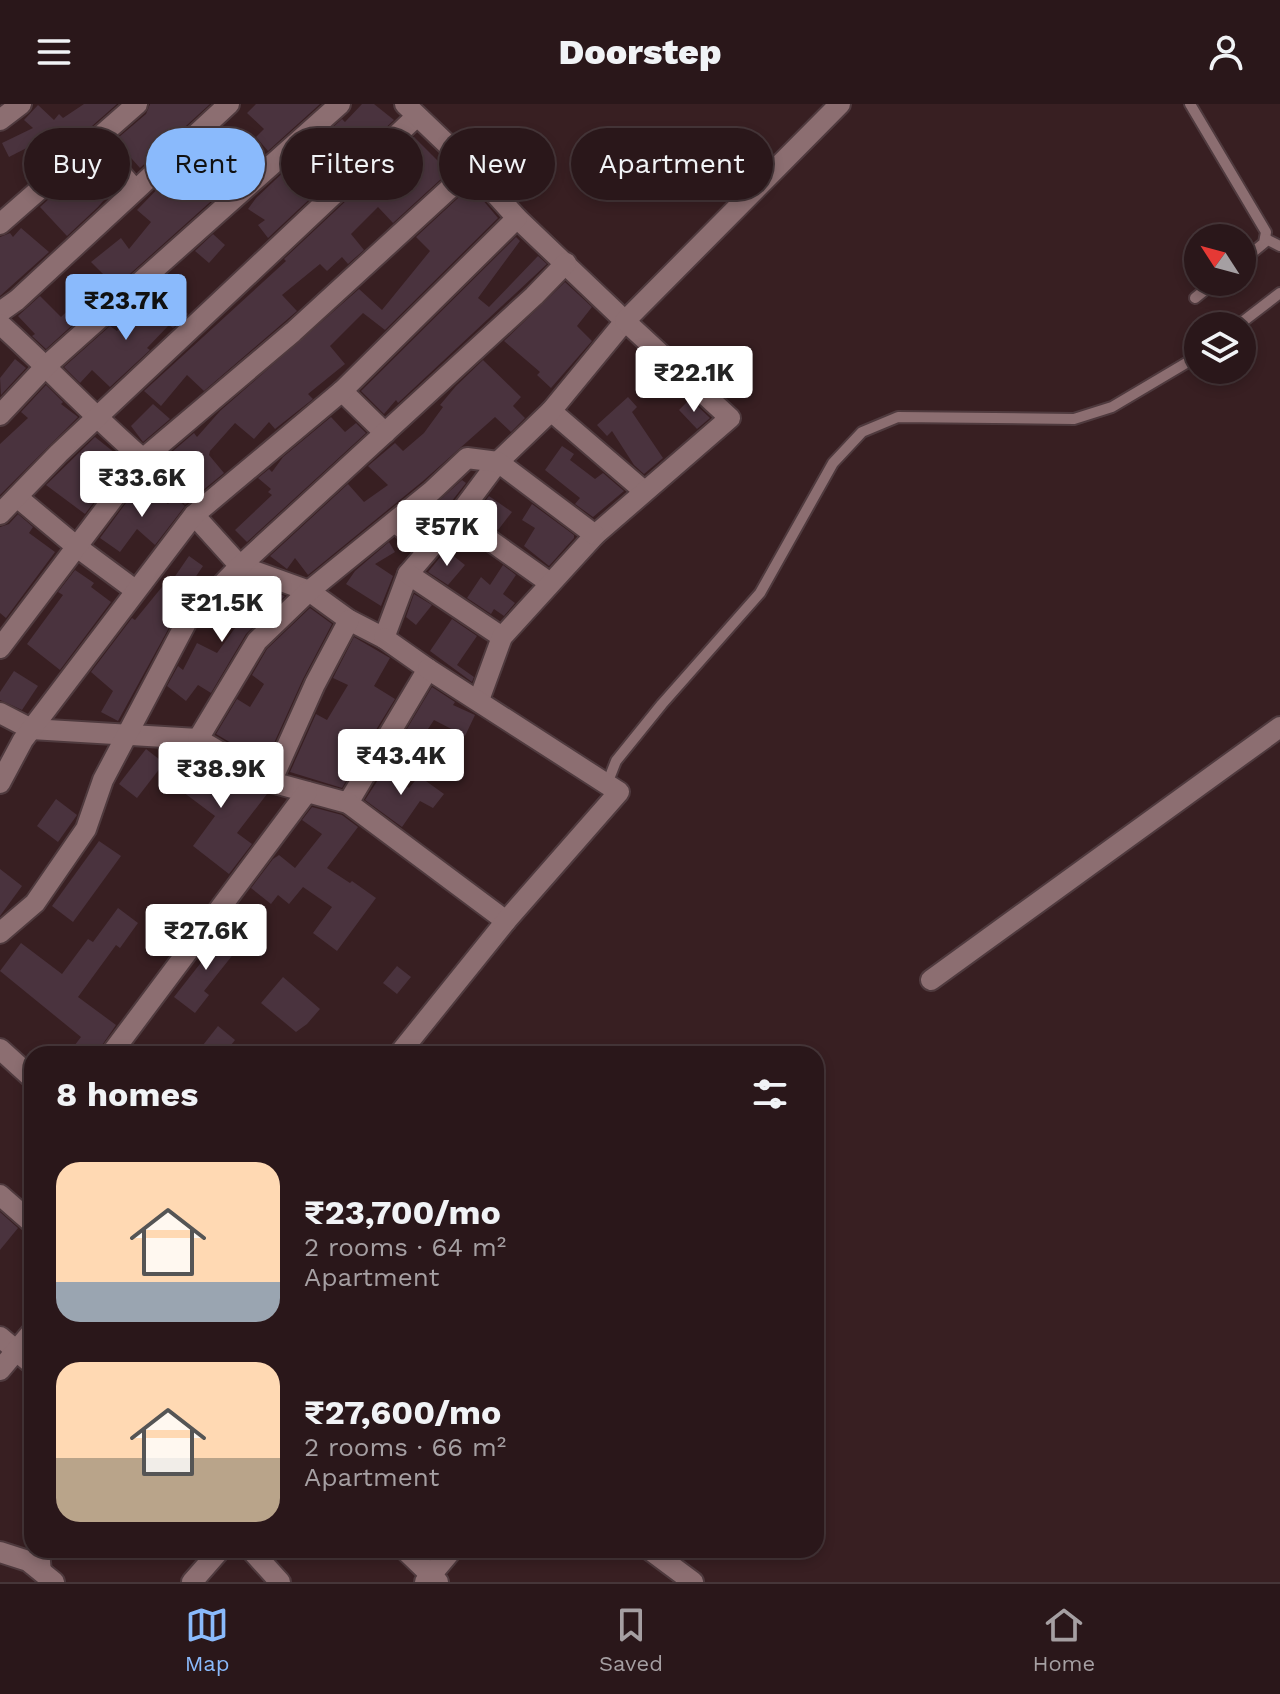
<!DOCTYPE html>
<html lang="en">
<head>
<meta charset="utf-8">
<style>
	:root { --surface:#2a171a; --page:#362427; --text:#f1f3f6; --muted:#a59fa2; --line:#463639; --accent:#8abafc }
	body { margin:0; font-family:"Work Sans",sans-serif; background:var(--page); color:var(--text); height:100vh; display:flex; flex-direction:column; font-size:30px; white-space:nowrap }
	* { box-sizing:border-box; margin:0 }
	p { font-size:26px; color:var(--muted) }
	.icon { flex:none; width:44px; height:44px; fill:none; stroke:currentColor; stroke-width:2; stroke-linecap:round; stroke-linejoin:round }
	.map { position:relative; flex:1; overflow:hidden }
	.sheet { position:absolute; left:24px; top:942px; width:800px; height:512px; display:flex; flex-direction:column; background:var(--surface); border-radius:24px; box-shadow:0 4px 12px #0003,0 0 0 2px var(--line) }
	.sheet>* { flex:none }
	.hud { position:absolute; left:24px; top:24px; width:800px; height:72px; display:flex; gap:16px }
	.needle { width:52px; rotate:306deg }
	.buttons { position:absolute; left:1184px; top:120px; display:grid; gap:16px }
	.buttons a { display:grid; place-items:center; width:72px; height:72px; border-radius:50%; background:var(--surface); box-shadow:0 4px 12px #0003,0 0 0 2px var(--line); font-size:40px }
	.price { position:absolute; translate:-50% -68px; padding:0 18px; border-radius:8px; background:#fff; color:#222; font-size:26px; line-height:52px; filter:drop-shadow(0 2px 4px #0008) }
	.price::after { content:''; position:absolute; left:50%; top:48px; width:24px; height:18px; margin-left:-12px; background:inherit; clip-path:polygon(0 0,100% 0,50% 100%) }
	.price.current { background:var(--accent); color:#111 }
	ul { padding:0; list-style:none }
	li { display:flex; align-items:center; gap:24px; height:200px; padding:0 32px }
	li span { display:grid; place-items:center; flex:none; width:224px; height:160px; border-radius:24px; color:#555 }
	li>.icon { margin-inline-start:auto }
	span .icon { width:96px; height:96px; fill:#fffc; stroke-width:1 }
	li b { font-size:34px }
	h2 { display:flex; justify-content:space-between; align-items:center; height:96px; padding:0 32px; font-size:34px }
	.tag { padding:0 28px; border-radius:36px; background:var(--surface); box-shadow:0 4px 12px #0003,0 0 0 2px var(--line); font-size:28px; line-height:72px }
	.tag.current { background:var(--accent); color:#111 }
	header { display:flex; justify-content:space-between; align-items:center; height:104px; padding:0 32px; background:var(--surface); font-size:36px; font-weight:800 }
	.menu { display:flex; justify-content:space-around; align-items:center; height:112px; border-top:2px solid var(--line); background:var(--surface); font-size:22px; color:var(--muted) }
	.menu a { display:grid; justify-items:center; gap:4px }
	.menu .current { color:var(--accent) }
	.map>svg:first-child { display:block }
	.building { fill:#4a333e }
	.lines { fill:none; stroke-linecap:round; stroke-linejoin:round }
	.service-casing { stroke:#4f3a3e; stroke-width:14 }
	.minor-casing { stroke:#4f3a3e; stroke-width:24 }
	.service { stroke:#8c6e71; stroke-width:10 }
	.minor { stroke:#8c6e71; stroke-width:20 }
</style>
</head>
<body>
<header><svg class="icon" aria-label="menu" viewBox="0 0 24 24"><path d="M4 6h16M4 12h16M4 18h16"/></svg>Doorstep<svg class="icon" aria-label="person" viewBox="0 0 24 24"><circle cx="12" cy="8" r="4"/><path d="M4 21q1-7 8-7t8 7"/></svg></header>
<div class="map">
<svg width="1280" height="1478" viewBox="0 0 1280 1478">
	<rect width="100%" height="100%" fill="#381f22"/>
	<g class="building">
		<polygon points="84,0 117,0 67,44 54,30 9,53 2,39 33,24 24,16 38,1 54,16 59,10 63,14"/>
		<polygon points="150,0 210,0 140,64 124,46 121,49 112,39 146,10"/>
		<polygon points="256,0 320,0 268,47 256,33 264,25 247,9"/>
		<polygon points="362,0 374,0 394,16 268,134 258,121 265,116 248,105 256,94 291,61 296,67 314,50 324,62 348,39 331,25 342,15 345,18"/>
		<polygon points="414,33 445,64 449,60 453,64 393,119 378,103 351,130 364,146 348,160 342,153 327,167 320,160 282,191 297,207 204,287 187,271 161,302 144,287 286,157 284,155"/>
		<polygon points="92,56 115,83 98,103 67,132 40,103"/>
		<polygon points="170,72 190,88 200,77 218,91 112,186 106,181 110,177 91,158 121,134 129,145 151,118 137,106"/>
		<polygon points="471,82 498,114 385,226 363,209 330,242 345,260 308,290 313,295 275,325 269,318 254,335 235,319 210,347 209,351 224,369 185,401 177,389 187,377 166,353 194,329 197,333 220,307 359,185 382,206 430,147 416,133"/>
		<polygon points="21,124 49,148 0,192 0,133 10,129 13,133"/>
		<polygon points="213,130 225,141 209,159 195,147"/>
		<polygon points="516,133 520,137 478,194 489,203 538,152 547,160 398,299 396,296 384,310 361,287"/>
		<polygon points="565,178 592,203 577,222 592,237 551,284 537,271 540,268 504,237"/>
		<polygon points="40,192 61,213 78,197 89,206 46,245 32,232 35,230 18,212"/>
		<polygon points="144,192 159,206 172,194 188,210 173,224 169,221 147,244 150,246 110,283 92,266 80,279 64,263 110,222 117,227 135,207 131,204"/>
		<polygon points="15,255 26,264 1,291 0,274"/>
		<polygon points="483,256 521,293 513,302 525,314 511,328 495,313 423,377 308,471 295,454 287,465 270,452 348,380 364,398 388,381 368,362 395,339 403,347 424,329 443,303 440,301 456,282"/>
		<polygon points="46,281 63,298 61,300 78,313 0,391 0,340 28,314 21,308"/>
		<polygon points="628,293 637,303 632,308 663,354 644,370 634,361 612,327 607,332 597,321"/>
		<polygon points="690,295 710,314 697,325 679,306"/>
		<polygon points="153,300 170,315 143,338 131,322"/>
		<polygon points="331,313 345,328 356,319 366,329 247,438 235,426 272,391 268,388 271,385 258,374 269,365 272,368 283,353"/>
		<polygon points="95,333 125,357 85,410 46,381"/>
		<polygon points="562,342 574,350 570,356 595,375 603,369 624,387 593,413 575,400 580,394 545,366"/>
		<polygon points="462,376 466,379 433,421 422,412"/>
		<polygon points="140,380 168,400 174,393 185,402 155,441 137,425 120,448 100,434"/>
		<polygon points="489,392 512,408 498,426 475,410"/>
		<polygon points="532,400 574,431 574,434 549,462 524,442 535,424 522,416"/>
		<polygon points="18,410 33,423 29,429 55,448 6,514 0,509 0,423 9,420"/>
		<polygon points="389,438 395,448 375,460 393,472 381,502 346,480 355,467"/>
		<polygon points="446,446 465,461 448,481 428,468"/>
		<polygon points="189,452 203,462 184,490 190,495 176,511 118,617 101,608 113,587 91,568 132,514 135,516 166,478 169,481"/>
		<polygon points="503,461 516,471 503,490 515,499 504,512 494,505 491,510 467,494 481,473 490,481"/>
		<polygon points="75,466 94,479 91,483 111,498 60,566 27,540 63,491 58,488"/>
		<polygon points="237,484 258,501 268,486 285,492 246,530 211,589 198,581 186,597 167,582 178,562 183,566 197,539 217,549 235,524 214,508"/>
		<polygon points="414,490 432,501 416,521 406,513"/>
		<polygon points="310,504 332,520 303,575 265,659 216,630 237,595 250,603 264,580 252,571 267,545"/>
		<polygon points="452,515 477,532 457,561 474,573 472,578 430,547"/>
		<polygon points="354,533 390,554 374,582 395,595 371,634 366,631 341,667 349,672 342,684 290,668 316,610 327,616 348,581 333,574"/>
		<polygon points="14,567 38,582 22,606 0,596 0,588"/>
		<polygon points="432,583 455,598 453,601 475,611 465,632 434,616 416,643 402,633"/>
		<polygon points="146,645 164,659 137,694 119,680"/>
		<polygon points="199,651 267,690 237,729 252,740 229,770 193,742 215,712 175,682"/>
		<polygon points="385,665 409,684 419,672 444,690 433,704 420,697 402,723 365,696"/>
		<polygon points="56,695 77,711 58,738 37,722"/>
		<polygon points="312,703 342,711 358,723 327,764 350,779 352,777 376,794 337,847 313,829 332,803 303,783 289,800 278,791 271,800 251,784 273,755 279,751 295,764 322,730 302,716"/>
		<polygon points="99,737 121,752 73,818 52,802"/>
		<polygon points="0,765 22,782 0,812"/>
		<polygon points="118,804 138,819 120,844 116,841 78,893 116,921 96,950 68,950 81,933 0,867 21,839 62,870 88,835 93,838"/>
		<polygon points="219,827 239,843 204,887 209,891 195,909 174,893 203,856 200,853"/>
		<polygon points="397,862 411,873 397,890 383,879"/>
		<polygon points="283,873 320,905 307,920 296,928 261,899"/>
		<polygon points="218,922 235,936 224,950 196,950"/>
		<polygon points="0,1108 18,1124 0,1146"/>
	</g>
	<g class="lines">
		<g class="service-casing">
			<g id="service">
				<polyline points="1190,0 1266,128 1264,139 1242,157"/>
				<polyline points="1266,135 1280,142"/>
				<polyline points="1195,194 1215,178"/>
				<polyline points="1237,222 1280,189"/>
				<polyline points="607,680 616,657 662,600 760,489 833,359 862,328 898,313 1074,315 1112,303 1198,252"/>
				<polyline points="44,1446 46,1469"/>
			</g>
		</g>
		<g class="minor-casing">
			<g id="minor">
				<polyline points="0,16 21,0"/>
				<polyline points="94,38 135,86"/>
				<polyline points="0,120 137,0"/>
				<polyline points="0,208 17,196 229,0"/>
				<path d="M0 220C49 264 93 312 143 355"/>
				<polyline points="342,287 385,329"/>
				<polyline points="551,307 644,387"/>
				<polyline points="0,311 46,262 340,0"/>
				<polyline points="17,393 77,443 135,486"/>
				<polyline points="0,410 59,349 417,12"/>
				<polyline points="194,411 240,462 309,487 349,516 384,534 408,470 457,413 498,358 551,307 625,217 517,114 472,64 405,0"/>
				<polyline points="457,413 550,479"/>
				<polyline points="395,418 428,445"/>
				<polyline points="408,470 502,533"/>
				<polyline points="349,516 315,580 271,678 348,699 428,565 384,534"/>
				<polyline points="0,544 143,355 293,228 472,64"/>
				<polyline points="479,596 502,533 595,431 730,314 625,217 840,0"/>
				<polyline points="0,609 31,625 198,635 271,678"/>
				<polyline points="198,635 257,537 309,487 432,387 467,354 498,358 595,431"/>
				<polyline points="0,679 23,636 194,411 342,287 517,114"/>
				<polyline points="348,699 506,817"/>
				<polyline points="0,829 35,799 86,725 103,676 187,517 240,462 534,192 566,159"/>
				<polyline points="931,876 1280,623"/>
				<polyline points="0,945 32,974"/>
				<polyline points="111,950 307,688"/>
				<polyline points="399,950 506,817 619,688 428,565"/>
				<polyline points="0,1091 32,1119"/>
				<polyline points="0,1233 32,1260"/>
				<polyline points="0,1266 32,1228"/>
				<polyline points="251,1446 280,1478"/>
				<polyline points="405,1446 438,1478"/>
				<polyline points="650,1446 693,1478"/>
				<polyline points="0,1448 28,1457 54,1478"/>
				<polyline points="192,1478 220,1446"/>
				<polyline points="425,1478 452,1446"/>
			</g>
		</g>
		<use href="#service" class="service"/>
		<use href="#minor" class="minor"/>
	</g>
</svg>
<div class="buttons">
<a><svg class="needle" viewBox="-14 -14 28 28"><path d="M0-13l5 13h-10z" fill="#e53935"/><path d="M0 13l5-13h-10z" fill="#a59fa2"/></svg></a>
<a><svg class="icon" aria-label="layers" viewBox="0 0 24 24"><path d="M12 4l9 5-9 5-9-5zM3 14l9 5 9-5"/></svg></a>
</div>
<b class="price current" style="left:126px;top:238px">₹23.7K</b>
<b class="price" style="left:694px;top:310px">₹22.1K</b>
<b class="price" style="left:142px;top:415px">₹33.6K</b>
<b class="price" style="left:447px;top:464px">₹57K</b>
<b class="price" style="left:222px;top:540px">₹21.5K</b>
<b class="price" style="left:401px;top:693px">₹43.4K</b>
<b class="price" style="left:221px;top:706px">₹38.9K</b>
<b class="price" style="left:206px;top:868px">₹27.6K</b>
<div class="hud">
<a class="tag">Buy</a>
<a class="tag current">Rent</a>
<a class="tag">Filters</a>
<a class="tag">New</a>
<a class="tag">Apartment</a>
</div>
<section class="sheet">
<h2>8 homes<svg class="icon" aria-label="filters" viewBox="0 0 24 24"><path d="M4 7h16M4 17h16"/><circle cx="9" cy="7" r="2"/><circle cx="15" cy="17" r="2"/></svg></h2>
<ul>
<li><span style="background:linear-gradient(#ffd9b3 75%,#9aa5b1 0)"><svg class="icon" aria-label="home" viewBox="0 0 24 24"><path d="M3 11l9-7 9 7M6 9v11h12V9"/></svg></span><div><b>₹23,700/mo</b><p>2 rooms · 64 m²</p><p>Apartment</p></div></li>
<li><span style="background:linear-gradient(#ffd9b3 60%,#b9a48a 0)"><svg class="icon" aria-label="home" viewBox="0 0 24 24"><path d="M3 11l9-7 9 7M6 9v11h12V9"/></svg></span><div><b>₹27,600/mo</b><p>2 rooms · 66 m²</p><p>Apartment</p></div></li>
</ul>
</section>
</div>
<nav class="menu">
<a class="current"><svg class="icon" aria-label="map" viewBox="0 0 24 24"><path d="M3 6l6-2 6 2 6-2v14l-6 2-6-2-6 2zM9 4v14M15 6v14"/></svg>Map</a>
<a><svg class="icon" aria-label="saved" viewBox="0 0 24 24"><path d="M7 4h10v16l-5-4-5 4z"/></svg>Saved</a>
<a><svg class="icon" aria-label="home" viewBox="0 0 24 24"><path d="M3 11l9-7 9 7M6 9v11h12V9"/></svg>Home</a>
</nav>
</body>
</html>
